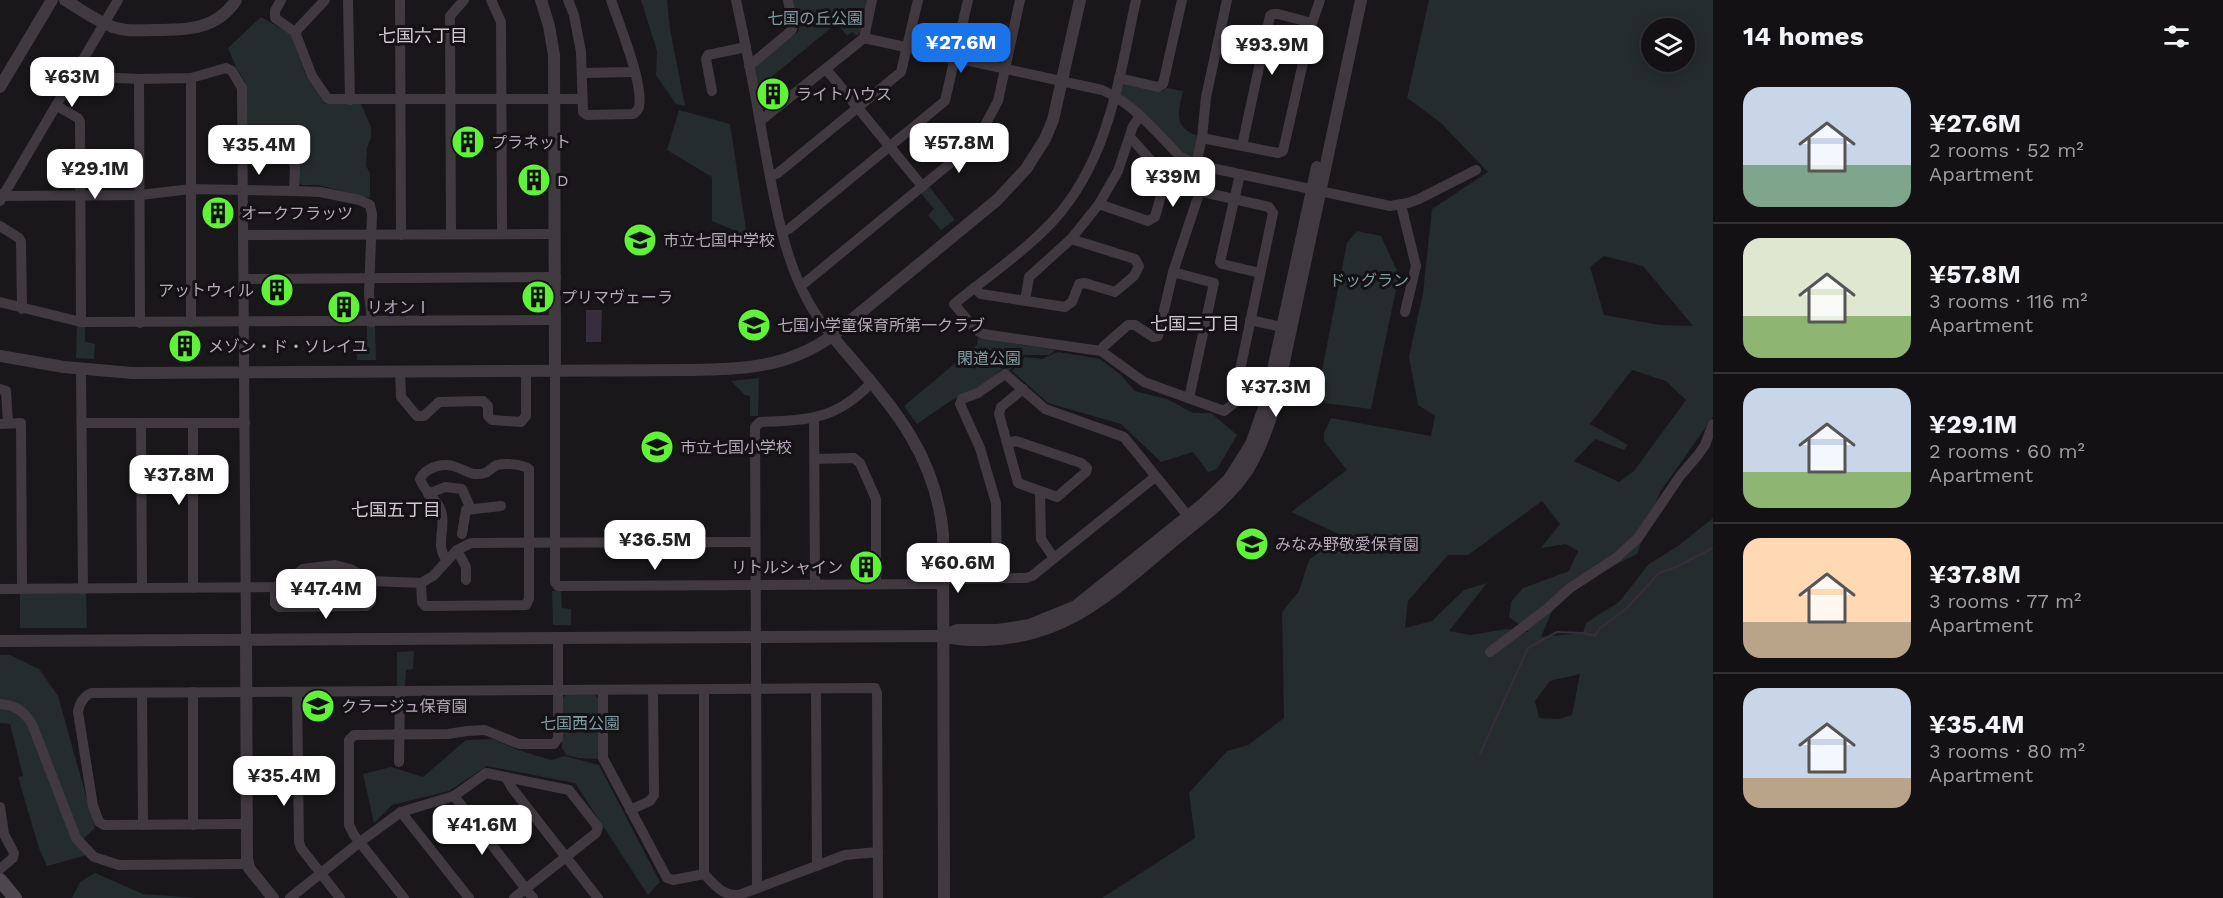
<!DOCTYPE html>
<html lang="en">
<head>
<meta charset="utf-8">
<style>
	:root { --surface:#131113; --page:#1c1a1c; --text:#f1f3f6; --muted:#9d9da0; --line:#323133; --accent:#1a73e8 }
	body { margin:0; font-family:"Work Sans","Noto Sans JP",sans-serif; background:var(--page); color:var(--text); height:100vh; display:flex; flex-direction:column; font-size:22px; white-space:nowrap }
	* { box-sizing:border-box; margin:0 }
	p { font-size:20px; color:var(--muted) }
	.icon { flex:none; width:33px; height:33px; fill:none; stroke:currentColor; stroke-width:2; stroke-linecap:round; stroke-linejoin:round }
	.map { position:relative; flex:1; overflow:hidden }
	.panel { display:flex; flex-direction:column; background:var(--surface); width:510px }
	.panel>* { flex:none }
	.buttons { position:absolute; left:1641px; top:18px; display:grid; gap:12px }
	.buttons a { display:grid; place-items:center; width:54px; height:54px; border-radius:50%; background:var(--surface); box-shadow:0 3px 15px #0003,0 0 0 2px var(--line); font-size:30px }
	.price { position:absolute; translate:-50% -51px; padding:0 14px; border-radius:12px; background:#fff; color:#222; font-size:20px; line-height:39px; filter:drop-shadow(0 2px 3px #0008) }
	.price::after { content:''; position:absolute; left:50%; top:36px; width:18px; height:14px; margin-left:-9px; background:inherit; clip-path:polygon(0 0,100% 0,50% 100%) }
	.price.active { background:var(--accent); color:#fff }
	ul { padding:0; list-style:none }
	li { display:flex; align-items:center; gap:18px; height:150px; padding:0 30px }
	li+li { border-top:2px solid var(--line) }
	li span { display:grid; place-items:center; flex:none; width:168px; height:120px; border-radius:18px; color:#555 }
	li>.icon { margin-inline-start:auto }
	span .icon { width:72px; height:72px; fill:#fffc; stroke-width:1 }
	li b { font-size:26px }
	h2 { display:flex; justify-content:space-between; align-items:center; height:72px; padding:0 30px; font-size:26px }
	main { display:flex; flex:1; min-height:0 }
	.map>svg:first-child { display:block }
	.green { fill:#252c2e; fill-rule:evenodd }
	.water { fill:#362d3d }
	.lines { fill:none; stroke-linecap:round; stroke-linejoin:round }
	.stream { stroke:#362d3d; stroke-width:2 }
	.minor { stroke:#403a40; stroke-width:10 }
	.tertiary { stroke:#403a40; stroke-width:12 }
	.secondary { stroke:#4d464e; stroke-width:14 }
	.labels { text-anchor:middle; stroke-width:6; stroke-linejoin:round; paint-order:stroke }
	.park-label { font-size:16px; fill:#819da4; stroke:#141214 }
	.poi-label { font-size:16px; fill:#b6a9b9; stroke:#141214; text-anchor:start }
	.neighbourhood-label { font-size:18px; fill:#d4cad5; stroke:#141214 }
</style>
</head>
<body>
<main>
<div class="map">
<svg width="1713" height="898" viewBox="0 0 1713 898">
	<rect width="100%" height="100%" fill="#191719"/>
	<g class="green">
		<polygon points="641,0 667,0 670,29 685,106 676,104 656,75 657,51"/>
		<polygon points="793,0 867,0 860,32 857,36 852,32 847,36 837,23 758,88 754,71 756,66 799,31"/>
		<path d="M1429 0H1713V417L1660 492 1637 554 1560 592 1541 637 1583 633 1586 623 1619 602 1649 564 1678 546 1713 518V898H1102L1195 838 1189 793 1227 751 1248 745 1284 718 1282 612 1299 591 1309 560 1341 535 1291 512 1347 470 1324 441V433L1331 418 1431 436 1435 416 1418 405 1409 357 1423 293 1432 209 1488 172 1440 122 1407 98ZM1652 28H1684V62H1652ZM1604 256 1643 266 1693 326 1660 325 1604 315 1590 267ZM1632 370 1666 381 1686 400 1634 471 1619 482 1574 461 1595 439 1624 450 1628 445 1590 424ZM1542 501 1560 524 1541 548 1566 544 1578 551 1569 571 1523 588 1511 602 1509 617 1529 632 1507 629 1470 635 1449 631 1487 583 1464 590 1432 621 1405 628 1408 601 1448 555H1468ZM1580 674 1572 715 1559 719 1539 718 1535 701 1550 681Z"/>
		<polygon points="261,17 291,34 306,76 325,104 361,104 371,127 371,138 367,148 366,166 370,173 370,198 318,185 302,185 298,182 298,157 245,128 245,82 236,67 228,48"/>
		<path d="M1124 83 1162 91 1167 88 1183 91C1178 113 1173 127 1198 136L1193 157H1189L1121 95 1119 91 1120 86Z"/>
		<polygon points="679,110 730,124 747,236 712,221 712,177 667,150"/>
		<polygon points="928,185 955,220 941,230 928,215 934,209 920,192"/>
		<polygon points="1357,231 1381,236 1399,275 1371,409 1324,403 1320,381 1347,243"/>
		<polygon points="77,325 85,326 85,342 95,344 94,359 76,358"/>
		<polygon points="367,325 375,325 376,360 357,360 357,343 367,343"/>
		<polygon points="978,338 1056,350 1049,355 1024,355 1009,371 1005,367 981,386 952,400 917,424 904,406 977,345"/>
		<polygon points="1058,352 1100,359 1120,374 1135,391 1167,399 1193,413 1211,413 1237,435 1217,469 1208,472 1193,452 1161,462 1121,424 1048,403 1012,371 1025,357 1042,359"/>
		<polygon points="759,378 758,416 750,416 750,396 745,395 731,381"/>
		<polygon points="552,591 561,591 562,608 571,609 571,625 553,625"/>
		<polygon points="20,593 86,593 87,628 20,628"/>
		<polygon points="414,651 413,669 406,670 405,686 397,687 397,652"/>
		<polygon points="0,655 10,655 39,669 58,696 95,828 82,840 87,855 47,866 39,848 18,777 23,776 10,724 0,723"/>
		<polygon points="566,695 595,695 598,698 598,759 578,758 566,755 562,748 562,698"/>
		<polygon points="493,739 518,750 551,760 565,756 599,765 660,882 648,895 575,783 487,766 449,791 392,805 374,823 363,774 391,767 423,777 466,740"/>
		<polygon points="95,873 143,894 198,898 72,898 80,882"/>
	</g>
	<polygon class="water" points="586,310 602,310 601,342 586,342"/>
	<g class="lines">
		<polyline class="stream" points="1480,754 1528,648 1557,632 1583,633 1595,636 1599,629 1626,609 1659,573 1678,566 1713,548"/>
		<g class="minor">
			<polyline points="281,0 275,11 275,18 295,32 312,76 328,99 582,99"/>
			<polyline points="348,0 350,100"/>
			<polyline points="400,0 401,235"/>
			<polyline points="491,0 501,22 502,234"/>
			<path d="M568 0 574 15 581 52 583 112 587 115 633 114C636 112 638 111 639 107 644 84 619 24 611 0"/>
			<path d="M736 0C746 46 755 93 763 139 776 207 785 282 832 336"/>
			<polyline points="295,32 325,0"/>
			<path d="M864 38 1102 90C1135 104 1156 133 1181 157L1191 162 1202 166 1390 206 1408 203 1419 199 1476 170"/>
			<polyline points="80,66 99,77 139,79 191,78 226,68 232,71 242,88 246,639"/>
			<polyline points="749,66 791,31 793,26 788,0"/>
			<polyline points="826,69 922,186"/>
			<polyline points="582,73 635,72"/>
			<polyline points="1119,78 1158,87 1163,84 1182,0"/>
			<polyline points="139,79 140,323"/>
			<polyline points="712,91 706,59 708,55 746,47"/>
			<polyline points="57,106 78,118 80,122 81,322"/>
			<polyline points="760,121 864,38 872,0"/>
			<polyline points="243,135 250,136 293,160 295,167 294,191"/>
			<polyline points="1202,138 1278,153 1283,151 1312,23 1320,0"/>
			<polyline points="1242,146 1270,16 1273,14 1278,14 1312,23"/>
			<polyline points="1196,164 1202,138 1206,97 1227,0"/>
			<polyline points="1240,174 1220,262 1222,264 1260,273"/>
			<polyline points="770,176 778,173 901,72 918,0"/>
			<polyline points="0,194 3,196 140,195 191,189 294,191 320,192 360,200 370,205 372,214 369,294 372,322"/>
			<polyline points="0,201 118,0"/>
			<polyline points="1099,204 1148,221 1155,217 1166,177 1130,137"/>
			<polyline points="1401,205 1416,266 1405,312"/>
			<polyline points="0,226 19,238 21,242 22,309"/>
			<polyline points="782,232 789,229 945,101 968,0"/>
			<polyline points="451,234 450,16 464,0"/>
			<polyline points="243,235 555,234"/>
			<polyline points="1173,272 1214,283 1189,398"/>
			<polyline points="244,279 556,277"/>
			<polyline points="801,286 976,142 998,101 1020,0"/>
			<polyline points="974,288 981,294 1065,307 1072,302 1079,284 1085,283 1115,292 1134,276 1139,266 1135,259 1071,239"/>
			<polyline points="1025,301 1029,277 1071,239 1099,204 1118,171 1133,126 1140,116"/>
			<polyline points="0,302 81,322 556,320"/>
			<polyline points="1250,320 1282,327"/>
			<polyline points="191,322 191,78"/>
			<path d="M1101 351 1104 346 1128 325H1135L1153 337 1158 336 1173 272 1199 194 1203 192 1269 207 1273 213 1233 404 1224 411 1144 382 1101 351 983 334 976 330 954 304C987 277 1024 252 1053 221 1109 160 1119 78 1136 0"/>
			<polyline points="81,369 83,589"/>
			<polyline points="555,370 555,582 558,586 943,584"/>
			<polyline points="400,371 401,397 417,416 424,416 439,402 483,401 488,406 488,416 492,420 521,422 526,416 526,371"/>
			<polyline points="0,389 6,391 8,423"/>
			<polyline points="814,419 815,585"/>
			<polyline points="82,423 245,423"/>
			<polyline points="141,423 142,588"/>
			<polyline points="0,424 21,423 22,589"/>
			<polyline points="1007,443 1016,441 1081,463 1087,468 1086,472 1057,497 1018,483 999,414 1001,407 1023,389"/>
			<polyline points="815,459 854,458 860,463 876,499 876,584"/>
			<polyline points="1040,492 1041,539 1054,558"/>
			<polyline points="428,494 445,487 462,489 471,509"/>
			<polyline points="462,534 466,510 501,506"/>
			<polyline points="457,550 466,567 466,580"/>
			<polyline points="997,578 996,503 980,448 960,404 962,399 978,393 1005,374 1045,409 1124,437 1192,521"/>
			<polyline points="943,579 1026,578 1032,576 1155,477"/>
			<path d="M421 583 422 602 425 606 526 605 529 599V469C522 464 505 463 497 465 492 467 489 472 485 473 470 477 465 469 453 466 441 463 425 468 420 479 425 494 439 499 442 515 445 532 435 545 447 561"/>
			<polyline points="275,587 275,604 279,607 367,606 371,601 372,581"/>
			<polyline points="193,588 193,423"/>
			<polyline points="0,589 275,587 285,583 303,569 335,565 350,569 372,581 421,583 433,576 457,550 471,543 754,542"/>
			<polyline points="1490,652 1548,608 1570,588 1616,558 1638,538 1680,476 1698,455 1705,445 1713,424"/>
			<polyline points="704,689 704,874"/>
			<polyline points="816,689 817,866"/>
			<path d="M603 690V758L667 878 673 880 704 874C715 885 722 896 739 895L845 855 878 852"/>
			<polyline points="193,692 193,825"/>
			<polyline points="297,692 299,842 301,848 340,898"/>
			<polyline points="142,693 143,825"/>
			<path d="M0 704C15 705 24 711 32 724L76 838 94 857 119 865 247 864"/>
			<polyline points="399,762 400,691"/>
			<polyline points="506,777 512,788 598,898"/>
			<polyline points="454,796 533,898"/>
			<polyline points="0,807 4,834 14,853 13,858 0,869"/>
			<polyline points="630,810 650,801 654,795 653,690"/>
			<polyline points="401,812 469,898"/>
			<path d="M246 824 104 825 99 822 93 806 78 712C79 704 84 696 91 693L875 688 877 693 878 898"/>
			<path d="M757 888 755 427 760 422C808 420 836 420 871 383"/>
			<polyline points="290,898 360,842 401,812 454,796 486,773 569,790 598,827 596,833 514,898"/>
			<polyline points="404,898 354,835 349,825 349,740 354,735 448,734 467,731 485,730 519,744 554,744 558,738 558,638"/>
		</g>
		<g class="tertiary">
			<path d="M65 0C80 9 96 21 113 27 126 32 141 30 154 30 186 30 217 30 236 0"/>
			<polyline points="541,0 549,26 554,55 555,370"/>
			<polyline points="0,87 52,0"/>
			<path d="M832 336C885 399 935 447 943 534L944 898"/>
			<path d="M0 356 64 367 132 373 687 370C742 369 785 369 832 336L997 200 1026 169 1045 139 1053 120 1080 0"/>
			<polyline points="942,636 957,630 998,630 1029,625 1076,606 1203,504 1229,479 1251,444 1266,402 1317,167"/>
			<polyline points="246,639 247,858 249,868 273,898"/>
			<path d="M0 641 942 636C956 640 969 640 983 640 1065 639 1111 593 1170 544 1197 521 1227 501 1247 471 1260 450 1268 428 1275 404L1361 0"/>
		</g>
		<polyline class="secondary" points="0,880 15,898"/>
	</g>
	<defs>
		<g id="building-disc" transform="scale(1.725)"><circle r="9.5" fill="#5ff237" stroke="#141214"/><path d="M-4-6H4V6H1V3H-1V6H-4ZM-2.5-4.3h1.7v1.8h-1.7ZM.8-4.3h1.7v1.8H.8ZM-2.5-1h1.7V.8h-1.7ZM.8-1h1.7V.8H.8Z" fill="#111"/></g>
		<g id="school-disc" transform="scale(1.725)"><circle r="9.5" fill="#5ff237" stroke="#141214"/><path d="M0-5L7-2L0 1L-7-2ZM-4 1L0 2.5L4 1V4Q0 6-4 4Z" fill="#111"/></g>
	</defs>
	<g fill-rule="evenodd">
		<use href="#building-disc" x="773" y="94"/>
		<use href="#building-disc" x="468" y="142"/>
		<use href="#building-disc" x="534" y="180"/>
		<use href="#building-disc" x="218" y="213"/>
		<use href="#school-disc" x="640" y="240"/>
		<use href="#building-disc" x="277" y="290"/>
		<use href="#building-disc" x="538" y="297"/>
		<use href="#building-disc" x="344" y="307"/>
		<use href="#school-disc" x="754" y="325"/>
		<use href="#building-disc" x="185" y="346"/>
		<use href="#school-disc" x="657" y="447"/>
		<use href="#school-disc" x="1252" y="544"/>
		<use href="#building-disc" x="866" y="567"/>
		<use href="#school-disc" x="318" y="706"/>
	</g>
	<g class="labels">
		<g class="park-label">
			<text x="815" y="24">七国の丘公園</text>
			<text x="1369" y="286">ドッグラン</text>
			<text x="989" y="364">閑道公園</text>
			<text x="580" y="729">七国西公園</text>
		</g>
		<g class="poi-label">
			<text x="796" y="100">ライトハウス</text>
			<text x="491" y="148">プラネット</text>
			<text x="557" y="186">D</text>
			<text x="241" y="219">オークフラッツ</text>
			<text x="663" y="246">市立七国中学校</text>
			<text x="254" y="296" text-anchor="end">アットウィル</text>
			<text x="561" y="303">プリマヴェーラ</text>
			<text x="367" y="313">リオンⅠ</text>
			<text x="777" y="331">七国小学童保育所第一クラブ</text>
			<text x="208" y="352">メゾン・ド・ソレイユ</text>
			<text x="680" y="453">市立七国小学校</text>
			<text x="1275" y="550">みなみ野敬愛保育園</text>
			<text x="843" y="573" text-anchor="end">リトルシャイン</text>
			<text x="341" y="712">クラージュ保育園</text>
		</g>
		<g class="neighbourhood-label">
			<text x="423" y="42">七国六丁目</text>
			<text x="1195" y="330">七国三丁目</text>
			<text x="396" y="516">七国五丁目</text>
		</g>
	</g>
</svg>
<div class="buttons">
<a><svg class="icon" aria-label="layers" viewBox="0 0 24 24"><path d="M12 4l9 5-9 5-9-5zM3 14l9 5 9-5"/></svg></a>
</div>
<b class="price active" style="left:961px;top:74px">¥27.6M</b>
<b class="price" style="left:1272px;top:76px">¥93.9M</b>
<b class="price" style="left:72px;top:108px">¥63M</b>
<b class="price" style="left:959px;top:174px">¥57.8M</b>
<b class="price" style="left:259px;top:176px">¥35.4M</b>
<b class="price" style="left:95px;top:200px">¥29.1M</b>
<b class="price" style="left:1173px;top:208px">¥39M</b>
<b class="price" style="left:1276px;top:418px">¥37.3M</b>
<b class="price" style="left:179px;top:506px">¥37.8M</b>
<b class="price" style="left:655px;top:571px">¥36.5M</b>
<b class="price" style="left:958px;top:594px">¥60.6M</b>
<b class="price" style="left:326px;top:620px">¥47.4M</b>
<b class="price" style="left:284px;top:807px">¥35.4M</b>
<b class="price" style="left:482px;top:856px">¥41.6M</b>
</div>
<section class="panel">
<h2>14 homes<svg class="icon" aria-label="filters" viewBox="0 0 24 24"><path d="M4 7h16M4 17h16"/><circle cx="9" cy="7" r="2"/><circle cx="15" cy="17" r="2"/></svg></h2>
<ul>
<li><span style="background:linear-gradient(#c9d6e8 65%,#7fa58c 0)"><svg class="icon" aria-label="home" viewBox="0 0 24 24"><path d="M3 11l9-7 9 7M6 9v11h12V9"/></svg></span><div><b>¥27.6M</b><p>2 rooms · 52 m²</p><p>Apartment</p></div></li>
<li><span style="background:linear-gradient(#dfe7d0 65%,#8fb573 0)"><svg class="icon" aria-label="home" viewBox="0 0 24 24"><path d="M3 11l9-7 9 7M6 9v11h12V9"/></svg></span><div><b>¥57.8M</b><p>3 rooms · 116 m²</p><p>Apartment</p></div></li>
<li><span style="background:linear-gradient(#c9d6e8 70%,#8fb573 0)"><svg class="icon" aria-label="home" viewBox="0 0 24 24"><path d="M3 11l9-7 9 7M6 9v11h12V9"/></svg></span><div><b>¥29.1M</b><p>2 rooms · 60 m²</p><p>Apartment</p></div></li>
<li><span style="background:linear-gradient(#ffd9b3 70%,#b9a48a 0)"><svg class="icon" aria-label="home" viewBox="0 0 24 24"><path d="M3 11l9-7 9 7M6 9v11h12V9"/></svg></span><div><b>¥37.8M</b><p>3 rooms · 77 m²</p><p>Apartment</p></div></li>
<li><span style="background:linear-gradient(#c9d6e8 75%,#b9a48a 0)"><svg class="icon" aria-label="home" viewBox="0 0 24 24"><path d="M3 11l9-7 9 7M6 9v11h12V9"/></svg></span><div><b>¥35.4M</b><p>3 rooms · 80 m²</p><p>Apartment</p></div></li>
</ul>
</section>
</main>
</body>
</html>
